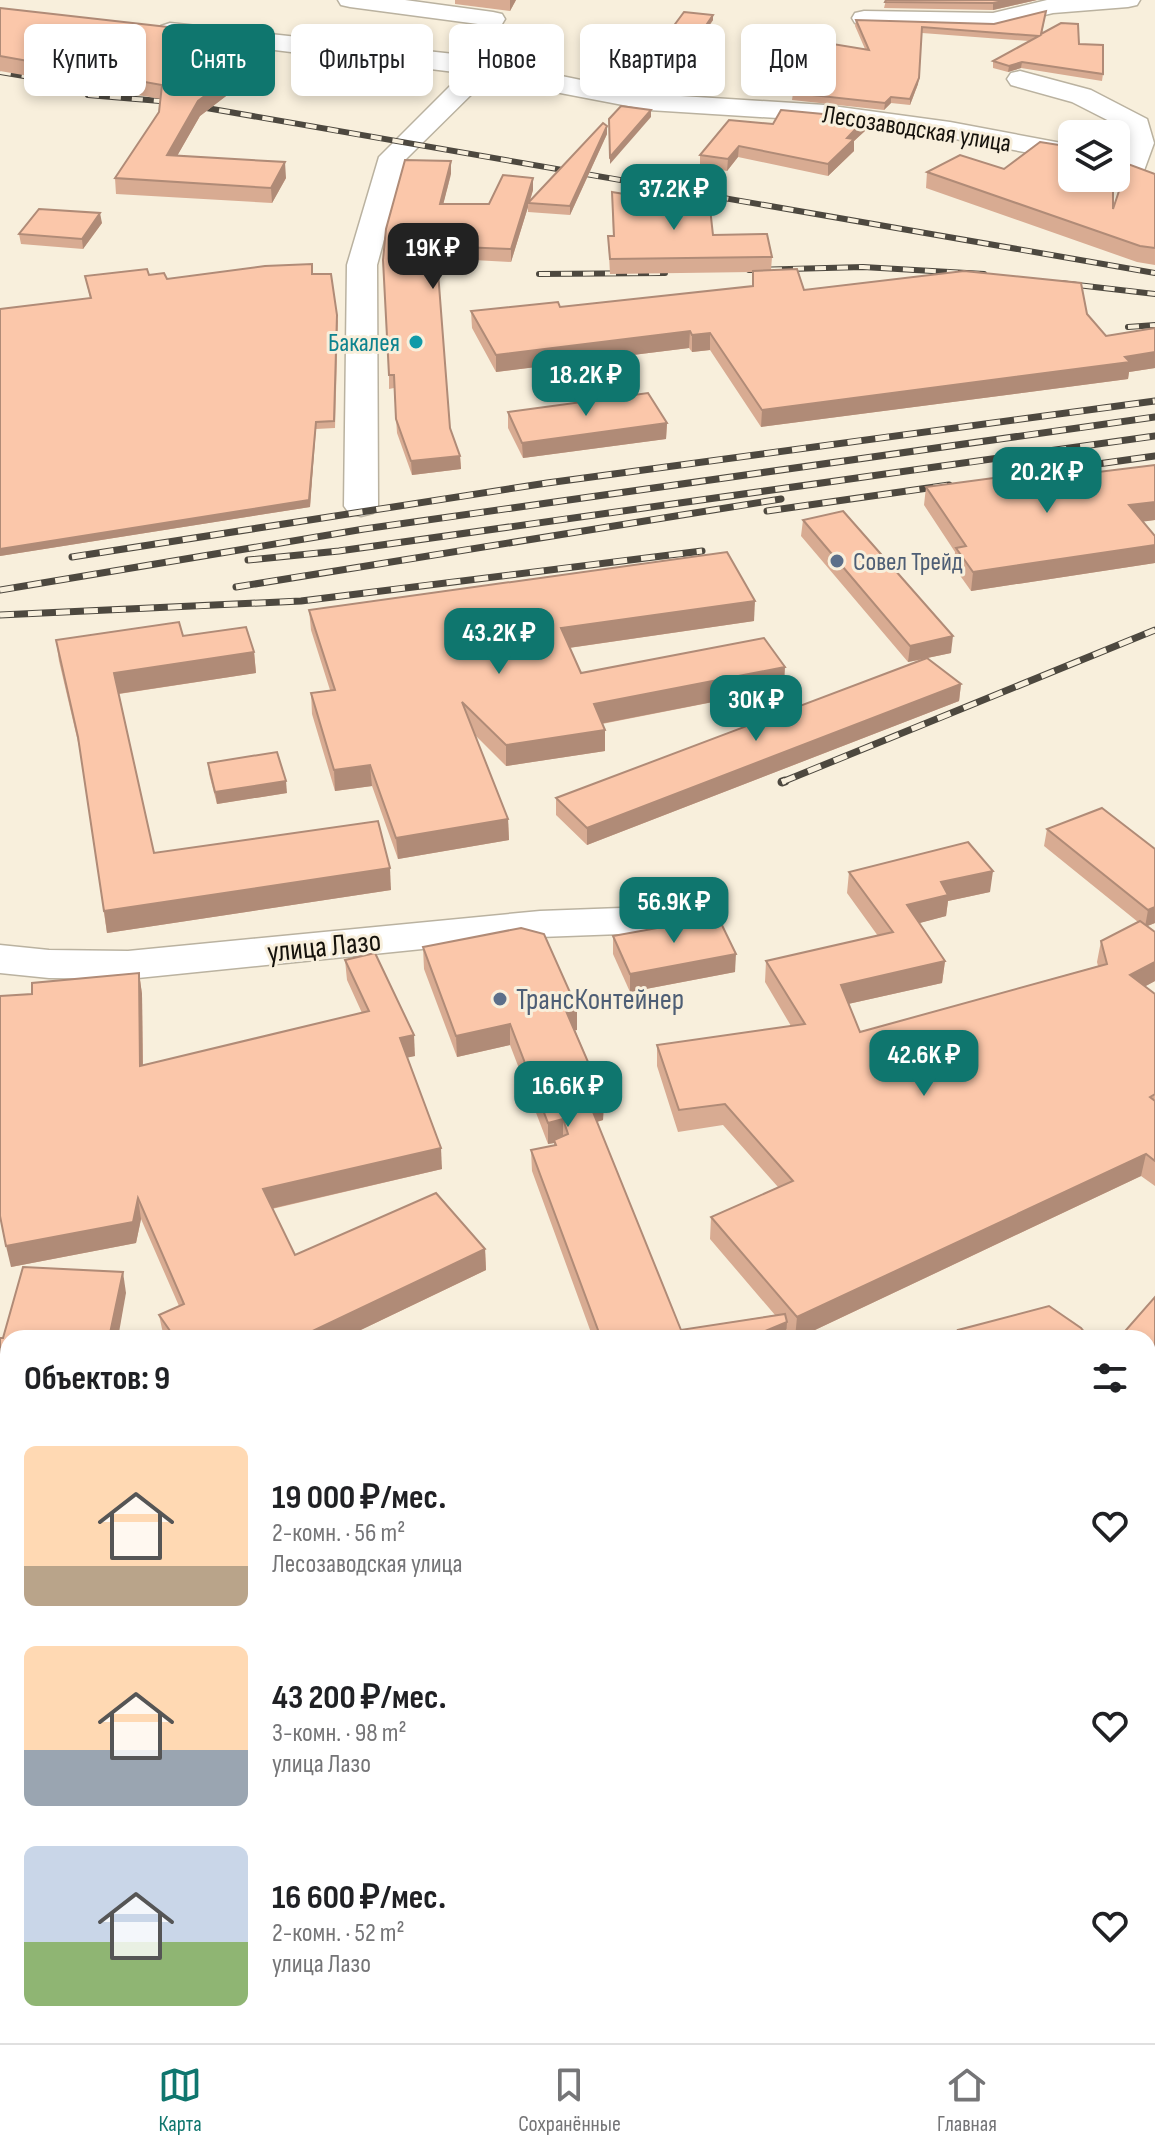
<!DOCTYPE html>
<html lang="ru">
<head>
<meta charset="utf-8">
<style>
	:root { --surface:#fff; --page:#f2f2f2; --text:#202124; --muted:#757577; --line:#e0e0e0; --accent:#0f766e }
	body { margin:0; font-family:"Sofia Sans Condensed",sans-serif; background:var(--page); color:var(--text); height:100vh; display:flex; flex-direction:column; font-size:30px; white-space:nowrap }
	* { box-sizing:border-box; margin:0 }
	p { font-size:26px; color:var(--muted) }
	.icon { flex:none; width:44px; height:44px; fill:none; stroke:currentColor; stroke-width:2; stroke-linecap:round; stroke-linejoin:round }
	.map { position:relative; flex:1; overflow:hidden }
	.drawer { position:absolute; left:0px; top:1330px; width:1156px; height:714px; display:flex; flex-direction:column; background:var(--surface); border-radius:24px 24px 0 0; box-shadow:0 4px 12px #0003 }
	.drawer>* { flex:none }
	.banner { position:absolute; left:24px; top:24px; width:1108px; height:72px; display:flex; gap:16px }
	.tools { position:absolute; left:1058px; top:120px; display:grid; gap:16px }
	.tools a { display:grid; place-items:center; width:72px; height:72px; border-radius:12px; background:var(--surface); box-shadow:0 4px 12px #0003; font-size:40px }
	.price { position:absolute; translate:-50% -68px; padding:0 18px; border-radius:16px; background:var(--accent); color:#fff; font-size:26px; line-height:52px; filter:drop-shadow(0 2px 4px #0008) }
	.price::after { content:''; position:absolute; left:50%; top:48px; width:24px; height:18px; margin-left:-12px; background:inherit; clip-path:polygon(0 0,100% 0,50% 100%) }
	.price.selected { background:#222; color:#fff }
	ul { padding:0; list-style:none }
	li { display:flex; align-items:center; gap:24px; height:200px; padding:0 24px }
	li span { display:grid; place-items:center; flex:none; width:224px; height:160px; border-radius:12px; color:#555 }
	li>.icon { margin-inline-start:auto }
	span .icon { width:96px; height:96px; fill:#fffc; stroke-width:1 }
	li b { font-size:34px }
	h2 { display:flex; justify-content:space-between; align-items:center; height:96px; padding:0 24px; font-size:34px }
	.tag { padding:0 28px; border-radius:12px; background:var(--surface); box-shadow:0 4px 12px #0003; font-size:28px; line-height:72px }
	.tag.selected { background:var(--accent); color:#fff }
	.tab-bar { display:flex; justify-content:space-around; align-items:center; height:112px; border-top:2px solid var(--line); background:var(--surface); font-size:22px; color:var(--muted) }
	.tab-bar a { display:grid; justify-items:center; gap:4px }
	.tab-bar .selected { color:var(--accent) }
	.map>svg:first-child { display:block }
	.lines { fill:none; stroke-linecap:round; stroke-linejoin:round }
	.minor-casing { stroke:#bab2a0; stroke-width:3 }
	.major-casing { stroke:#bab2a0; stroke-width:3 }
	.minor { fill:#fff; fill-rule:evenodd }
	.major { fill:#fff; fill-rule:evenodd }
	.rail-far2-casing { stroke:#4d483f; stroke-width:6 }
	.rail-far1-casing { stroke:#4d483f; stroke-width:7 }
	.rail-casing { stroke:#4d483f; stroke-width:9 }
	.rail-far2 { stroke:#f8efdc; stroke-width:4; stroke-dasharray:11; stroke-linecap:butt }
	.rail-far1 { stroke:#f8efdc; stroke-width:5; stroke-dasharray:14; stroke-linecap:butt }
	.rail { stroke:#f8efdc; stroke-width:6; stroke-dasharray:18; stroke-linecap:butt }
	.wall { fill:#d8ab92 }
	.shaded-wall { fill:#b08b77 }
	.building { fill:#fbc7aa; stroke:#b08b77; stroke-width:2 }
	.culture-dot { fill:#0f9aa8; stroke:#f8efdc; stroke-width:3 }
	.service-dot { fill:#5c6f8a; stroke:#f8efdc; stroke-width:3 }
	.labels { text-anchor:middle; stroke-width:6; stroke-linejoin:round; paint-order:stroke }
	.far-street-label { font-size:26px; fill:#15120c; stroke:#f8efdc }
	.far-culture-label { font-size:26px; fill:#0d838f; stroke:#f8efdc; text-anchor:end }
	.far-service-label { font-size:26px; fill:#4e5e75; stroke:#f8efdc; text-anchor:start }
	.street-label { font-size:30px; fill:#15120c; stroke:#f8efdc }
	.service-label { font-size:30px; fill:#4e5e75; stroke:#f8efdc; text-anchor:start }
</style>
</head>
<body>
<div class="map">
<svg width="1155" height="2043" viewBox="0 0 1155 2043">
	<rect width="100%" height="100%" fill="#f8efdc"/>
	<g class="lines">
		<g class="minor-casing">
			<g id="minor">
				<polygon points="338,0 405,0 493,12 502,14 505,19 502,24 493,26 350,7 341,5"/>
				<polygon points="1047,0 1140,0 1137,5 1128,7 1053,13 993,27 864,25 855,23 852,18 855,13 864,11 993,13"/>
				<polygon points="170,23 454,54 649,94 825,105 950,122 1072,145 1072,161 950,138 825,121 649,110 487,79 406,159 377,265 378,506 373,513 361,516 349,513 344,506 347,265 379,157 463,73 161,36 157,31 161,26"/>
				<polygon points="1020,71 1091,90 1147,119 1154,143 1142,176 1132,178 1122,176 1118,170 1126,143 1125,129 1072,102 1011,85 1007,79 1011,73"/>
				<polygon points="648,907 663,910 669,920 663,930 648,933 540,937 128,979 49,978 0,973 0,945 49,950 128,951 540,911"/>
			</g>
		</g>
		<g class="major-casing">
			<polygon id="major" points="8,2008 8,2036 63,2036 66,2043 0,2043 0,2011"/>
		</g>
		<use href="#minor" class="minor"/>
		<use href="#major" class="major"/>
		<g class="rail-far2-casing">
			<g id="rail-far2">
				<polyline points="0,72 101,89"/>
				<polyline points="88,95 172,102 1155,273"/>
				<polyline points="749,270 863,267 984,274"/>
				<polyline points="539,274 665,273"/>
				<polyline points="1060,283 1155,294"/>
				<polyline points="1128,327 1155,325"/>
			</g>
		</g>
		<g class="rail-far1-casing">
			<g id="rail-far1">
				<polyline points="1048,471 1155,456"/>
				<polyline points="767,511 949,485"/>
				<polyline points="72,557 547,483 1155,401"/>
				<polyline points="248,560 339,551 1155,436"/>
				<polyline points="236,587 781,499"/>
				<polyline points="0,590 364,529 1155,417"/>
				<polyline points="0,615 301,601 702,551"/>
				<polyline points="782,782 1155,630"/>
			</g>
		</g>
		<g class="rail-casing">
			<polyline id="rail" points="782,782 785,781"/>
		</g>
		<use href="#rail-far2" class="rail-far2"/>
		<use href="#rail-far1" class="rail-far1"/>
		<use href="#rail" class="rail"/>
	</g>
	<g class="wall">
		<polygon points="455,0 516,0 510,11 455,4"/>
		<polygon points="886,0 1037,0 993,10 884,8"/>
		<polygon points="0,8 231,48 205,74 230,93 200,116 177,156 286,178 272,203 116,194 115,178 159,112 161,99 0,71"/>
		<polygon points="1046,11 1042,34 1079,44 1103,74 1102,81 1021,68 1008,72 993,68 993,61 1029,41 922,33 918,84 910,105 891,103 884,110 792,100 793,93 865,49 855,26 856,20 994,24"/>
		<polygon points="713,15 713,20 690,53 658,51 658,47"/>
		<polygon points="866,118 866,130 854,141 854,151 828,176 738,157 727,171 700,166 700,155 773,124"/>
		<polygon points="607,126 607,134 570,215 528,212 528,207 511,262 437,258 450,428 460,456 461,469 412,475 397,433 394,388 389,389 389,375 451,174 443,204 489,204 533,178 533,190 530,201"/>
		<polygon points="1004,169 1113,209 1155,174 1155,265 1137,262 926,188 927,172"/>
		<polygon points="612,192 713,235 772,257 771,270 804,290 1087,314 1106,336 1155,328 1155,368 1129,372 1128,379 761,427 710,350 692,352 689,348 496,372 472,328 471,311 560,307 752,286 752,272 610,274 608,236 613,236"/>
		<polygon points="102,223 83,249 21,244 19,234"/>
		<polygon points="313,274 338,321 335,428 316,429 310,507 0,556 0,309 90,298 85,276 149,275 167,279"/>
		<polygon points="508,412 667,423 666,439 523,458 508,428"/>
		<polygon points="1155,465 1155,520 1143,521 1155,536 1155,563 971,591 954,567 955,552 924,505 926,487 1074,475"/>
		<polygon points="803,520 951,653 927,658 961,684 959,701 587,845 556,815 556,798 924,659 908,662 801,536"/>
		<polygon points="309,610 754,621 569,648 581,673 784,688 602,724 605,730 605,751 506,766 475,735 508,819 509,840 398,859 372,786 335,791 312,714 311,693 330,690 311,630"/>
		<polygon points="183,636 254,652 256,673 119,694 154,853 391,890 107,933 81,755 59,661 56,640"/>
		<polygon points="208,763 287,793 217,804 209,774"/>
		<polygon points="1102,808 1155,923 1147,926 1155,932 1155,981 1145,986 1155,994 1155,1186 1141,1176 798,1338 794,1338 786,1329 786,1338 593,1338 532,1171 531,1150 554,1145 554,1143 548,1144 510,1045 457,1057 424,969 423,947 577,1030 575,1030 604,1099 603,1120 597,1122 681,1330 775,1315 710,1239 711,1217 778,1187 723,1125 678,1132 657,1066 657,1045 791,1026 765,982 766,961 878,936 847,893 849,872 990,892 948,901 946,916 919,923 945,961 942,983 848,1004 860,1032 1098,966 1097,962 1101,941 1138,922 1044,846 1047,829"/>
		<polygon points="613,936 735,972 630,992 613,954"/>
		<polygon points="345,960 415,1056 407,1057 442,1169 272,1209 295,1255 485,1249 486,1270 344,1338 164,1338 159,1315 179,1306 141,1219 136,1243 11,1267 32,994 139,973 142,994 143,1065 362,1013 347,980"/>
		<polygon points="0,1682 8,1687 8,1755 0,1750"/>
		<polygon points="8,1779 8,1908 0,1906 0,1787"/>
	</g>
	<g class="shaded-wall">
		<polygon points="510,0 516,0 510,11"/>
		<polygon points="1009,0 1037,0 993,10 993,3"/>
		<polygon points="713,15 713,20 690,53 690,49"/>
		<polygon points="230,34 231,48 192,86 191,71"/>
		<polygon points="1022,62 1021,68 1008,72 1009,66"/>
		<polygon points="229,78 230,93 200,116 169,170 167,155 198,101"/>
		<polygon points="919,78 918,84 910,105 910,99"/>
		<polygon points="891,97 891,103 884,110 885,103"/>
		<polygon points="651,110 651,117 610,164 610,157"/>
		<polygon points="866,118 866,130 854,141 854,151 828,176 828,164 847,138"/>
		<polygon points="607,126 607,134 570,215 570,206"/>
		<polygon points="739,146 738,157 727,171 728,159"/>
		<polygon points="451,161 451,174 440,217 440,204"/>
		<polygon points="285,162 286,178 272,203 271,188"/>
		<polygon points="533,178 533,190 529,203 528,203 528,207 511,262 511,249"/>
		<polygon points="100,213 102,223 83,249 82,239"/>
		<polygon points="690,331 689,348 496,372 496,355"/>
		<polygon points="710,333 710,350 692,352 692,335"/>
		<polygon points="1155,352 1155,368 1129,372 1128,379 761,427 762,410"/>
		<polygon points="316,422 310,507 0,556 0,549"/>
		<polygon points="667,423 666,439 523,458 522,443"/>
		<polygon points="460,456 461,469 412,475 411,461"/>
		<polygon points="1155,502 1155,520 1126,524 1129,505"/>
		<polygon points="1155,545 1155,563 971,591 973,572"/>
		<polygon points="755,601 754,621 561,649 561,628"/>
		<polygon points="953,636 951,653 908,662 910,646"/>
		<polygon points="254,652 256,673 117,694 114,673"/>
		<polygon points="785,667 784,688 594,725 594,704"/>
		<polygon points="961,684 959,701 587,845 587,828"/>
		<polygon points="605,730 605,751 506,766 506,745"/>
		<polygon points="370,765 372,786 335,791 334,770"/>
		<polygon points="286,781 287,793 217,804 215,792"/>
		<polygon points="508,819 509,840 398,859 396,838"/>
		<polygon points="390,868 391,890 107,933 104,911"/>
		<polygon points="993,871 990,892 948,901 946,916 905,927 907,905 941,882"/>
		<polygon points="1155,907 1155,923 1145,927 1148,910"/>
		<polygon points="736,954 735,972 630,992 630,974"/>
		<polygon points="945,961 942,983 839,1006 841,985"/>
		<polygon points="1155,962 1155,981 1126,997 1130,975"/>
		<polygon points="139,973 142,994 143,1086 140,1066"/>
		<polygon points="577,1008 577,1030 566,1032 566,1011"/>
		<polygon points="510,1024 510,1045 457,1057 456,1036"/>
		<polygon points="414,1035 415,1056 401,1059 400,1038"/>
		<polygon points="604,1099 603,1120 589,1124 589,1102"/>
		<polygon points="563,1119 563,1141 554,1140 554,1143 548,1144 548,1123"/>
		<polygon points="441,1148 442,1169 265,1210 263,1189"/>
		<polygon points="1146,1154 1141,1176 798,1338 795,1338 797,1317"/>
		<polygon points="138,1198 141,1219 136,1243 11,1267 6,1246"/>
		<polygon points="485,1249 486,1270 344,1338 298,1338"/>
		<polygon points="123,1272 126,1293 118,1338 109,1338"/>
		<polygon points="787,1322 786,1338 758,1338 758,1334"/>
		<polygon points="1155,1403 1155,1418 1148,1427 1148,1411"/>
		<polygon points="8,1651 8,1673 0,1675 0,1653"/>
		<polygon points="398,2036 421,2036 403,2043 399,2043"/>
	</g>
	<g class="building">
		<polygon points="886,0 1009,0 993,3 885,2"/>
		<polygon points="0,8 230,34 191,71 229,78 198,101 167,155 285,162 271,188 115,178 159,112 162,85 0,56"/>
		<polygon points="1046,11 1041,34 1061,23 1078,24 1079,44 1103,45 1103,74 1022,62 1009,66 993,61 1039,36 922,27 919,78 910,99 891,97 885,103 793,93 821,42 869,50 856,20 994,24"/>
		<polygon points="684,12 713,15 690,49 658,47"/>
		<polygon points="621,106 651,110 610,157 609,119"/>
		<polygon points="781,110 866,118 847,138 854,139 828,164 739,146 728,159 700,155 729,120 773,124"/>
		<polygon points="603,123 607,126 570,206 528,203"/>
		<polygon points="1040,142 1072,147 1072,178 1113,178 1113,209 1128,164 1155,174 1155,248 1140,246 927,172 960,155 1004,169"/>
		<polygon points="405,160 451,161 440,204 489,204 503,175 533,178 511,249 436,246 450,428 460,456 411,461 396,419 394,375 389,375 383,260 386,229"/>
		<polygon points="612,192 710,208 713,235 767,234 772,257 610,259 608,236 614,236"/>
		<polygon points="39,209 100,213 82,239 19,234"/>
		<polygon points="312,264 312,274 331,274 337,315 334,421 316,422 309,500 0,549 0,309 91,298 85,276 147,269 149,275 164,273 167,279 265,266"/>
		<polygon points="797,269 804,290 964,271 1081,283 1087,314 1106,336 1155,328 1155,352 1125,357 1130,362 762,410 710,333 692,335 690,331 496,355 471,311 558,302 560,307 753,286 753,271"/>
		<polygon points="648,393 667,423 522,443 508,412"/>
		<polygon points="1155,465 1155,502 1129,505 1155,536 1155,545 973,572 956,548 966,546 926,487 1068,468 1074,475"/>
		<polygon points="843,511 953,636 910,646 803,520"/>
		<polygon points="727,552 755,601 561,628 581,673 764,638 785,667 594,704 605,730 506,745 462,702 508,819 396,838 370,765 334,770 311,693 335,690 309,610"/>
		<polygon points="179,622 183,636 246,627 254,652 114,673 154,853 378,821 390,868 104,911 78,737 56,640"/>
		<polygon points="927,658 961,684 587,828 556,798"/>
		<polygon points="277,752 286,781 215,792 208,763"/>
		<polygon points="1102,808 1155,849 1155,907 1148,910 1047,829"/>
		<polygon points="968,842 993,871 941,882 948,895 907,905 945,961 841,985 860,1032 1107,964 1101,941 1140,921 1155,932 1155,962 1130,975 1155,994 1155,1094 1150,1097 1155,1101 1155,1161 1146,1154 797,1317 711,1217 793,1181 725,1104 679,1110 657,1045 805,1024 766,961 893,932 849,872"/>
		<polygon points="718,917 736,954 630,974 613,936"/>
		<polygon points="521,928 544,934 577,1008 566,1011 604,1099 589,1102 681,1330 785,1314 787,1322 758,1334 768,1338 601,1338 531,1150 556,1145 554,1140 568,1134 563,1119 548,1123 510,1024 456,1036 423,947"/>
		<polygon points="375,953 414,1035 400,1038 441,1148 263,1189 295,1255 436,1193 485,1249 298,1338 175,1338 159,1315 184,1304 138,1198 133,1222 6,1246 0,1216 0,996 32,994 32,983 139,973 140,1066 369,1011 345,960"/>
		<polygon points="23,1267 123,1272 109,1338 8,1338 8,1651 0,1653 0,1338 3,1338"/>
		<polygon points="1155,1297 1155,1403 1148,1411 1148,1338 1119,1338"/>
		<polygon points="1049,1306 1081,1328 1089,1338 962,1338 958,1330"/>
		<polygon points="0,1682 8,1687 8,1737 0,1732"/>
		<polygon points="8,1779 8,1888 0,1887 0,1787"/>
	</g>
	<circle class="culture-dot" cx="416" cy="342" r="8"/>
	<g class="service-dot">
		<circle cx="837" cy="561" r="8"/>
		<circle cx="500" cy="999" r="8"/>
	</g>
	<g class="labels">
		<g class="far-street-label">
			<text transform="translate(917 128) rotate(9)" y="9">Лесозаводская улица</text>
		</g>
		<g class="far-culture-label">
			<text x="400" y="351">Бакалея</text>
		</g>
		<g class="far-service-label">
			<text x="853" y="570">Совел Трейд</text>
		</g>
		<g class="street-label">
			<text transform="translate(324 946) rotate(-6)" y="10">улица Лазо</text>
		</g>
		<g class="service-label">
			<text x="516" y="1009">ТрансКонтейнер</text>
		</g>
	</g>
</svg>
<div class="tools">
<a><svg class="icon" aria-label="layers" viewBox="0 0 24 24"><path d="M12 4l9 5-9 5-9-5zM3 14l9 5 9-5"/></svg></a>
</div>
<b class="price" style="left:674px;top:232px">37.2K ₽</b>
<b class="price selected" style="left:433px;top:291px">19K ₽</b>
<b class="price" style="left:586px;top:418px">18.2K ₽</b>
<b class="price" style="left:1047px;top:515px">20.2K ₽</b>
<b class="price" style="left:499px;top:676px">43.2K ₽</b>
<b class="price" style="left:756px;top:743px">30K ₽</b>
<b class="price" style="left:674px;top:945px">56.9K ₽</b>
<b class="price" style="left:924px;top:1098px">42.6K ₽</b>
<b class="price" style="left:568px;top:1129px">16.6K ₽</b>
<div class="banner">
<a class="tag">Купить</a>
<a class="tag selected">Снять</a>
<a class="tag">Фильтры</a>
<a class="tag">Новое</a>
<a class="tag">Квартира</a>
<a class="tag">Дом</a>
</div>
<section class="drawer">
<h2>Объектов: 9<svg class="icon" aria-label="filters" viewBox="0 0 24 24"><path d="M4 7h16M4 17h16"/><circle cx="9" cy="7" r="2"/><circle cx="15" cy="17" r="2"/></svg></h2>
<ul>
<li><span style="background:linear-gradient(#ffd9b3 75%,#b9a48a 0)"><svg class="icon" aria-label="home" viewBox="0 0 24 24"><path d="M3 11l9-7 9 7M6 9v11h12V9"/></svg></span><div><b>19 000 ₽/мес.</b><p>2-комн. · 56 m²</p><p>Лесозаводская улица</p></div><svg class="icon" aria-label="heart" viewBox="0 0 24 24"><path d="M12 20l-8-8c-3-5 5-10 8-4 3-6 11-1 8 4z"/></svg></li>
<li><span style="background:linear-gradient(#ffd9b3 65%,#9aa5b1 0)"><svg class="icon" aria-label="home" viewBox="0 0 24 24"><path d="M3 11l9-7 9 7M6 9v11h12V9"/></svg></span><div><b>43 200 ₽/мес.</b><p>3-комн. · 98 m²</p><p>улица Лазо</p></div><svg class="icon" aria-label="heart" viewBox="0 0 24 24"><path d="M12 20l-8-8c-3-5 5-10 8-4 3-6 11-1 8 4z"/></svg></li>
<li><span style="background:linear-gradient(#c9d6e8 60%,#8fb573 0)"><svg class="icon" aria-label="home" viewBox="0 0 24 24"><path d="M3 11l9-7 9 7M6 9v11h12V9"/></svg></span><div><b>16 600 ₽/мес.</b><p>2-комн. · 52 m²</p><p>улица Лазо</p></div><svg class="icon" aria-label="heart" viewBox="0 0 24 24"><path d="M12 20l-8-8c-3-5 5-10 8-4 3-6 11-1 8 4z"/></svg></li>
</ul>
</section>
</div>
<nav class="tab-bar">
<a class="selected"><svg class="icon" aria-label="map" viewBox="0 0 24 24"><path d="M3 6l6-2 6 2 6-2v14l-6 2-6-2-6 2zM9 4v14M15 6v14"/></svg>Карта</a>
<a><svg class="icon" aria-label="saved" viewBox="0 0 24 24"><path d="M7 4h10v16l-5-4-5 4z"/></svg>Сохранённые</a>
<a><svg class="icon" aria-label="home" viewBox="0 0 24 24"><path d="M3 11l9-7 9 7M6 9v11h12V9"/></svg>Главная</a>
</nav>
</body>
</html>
